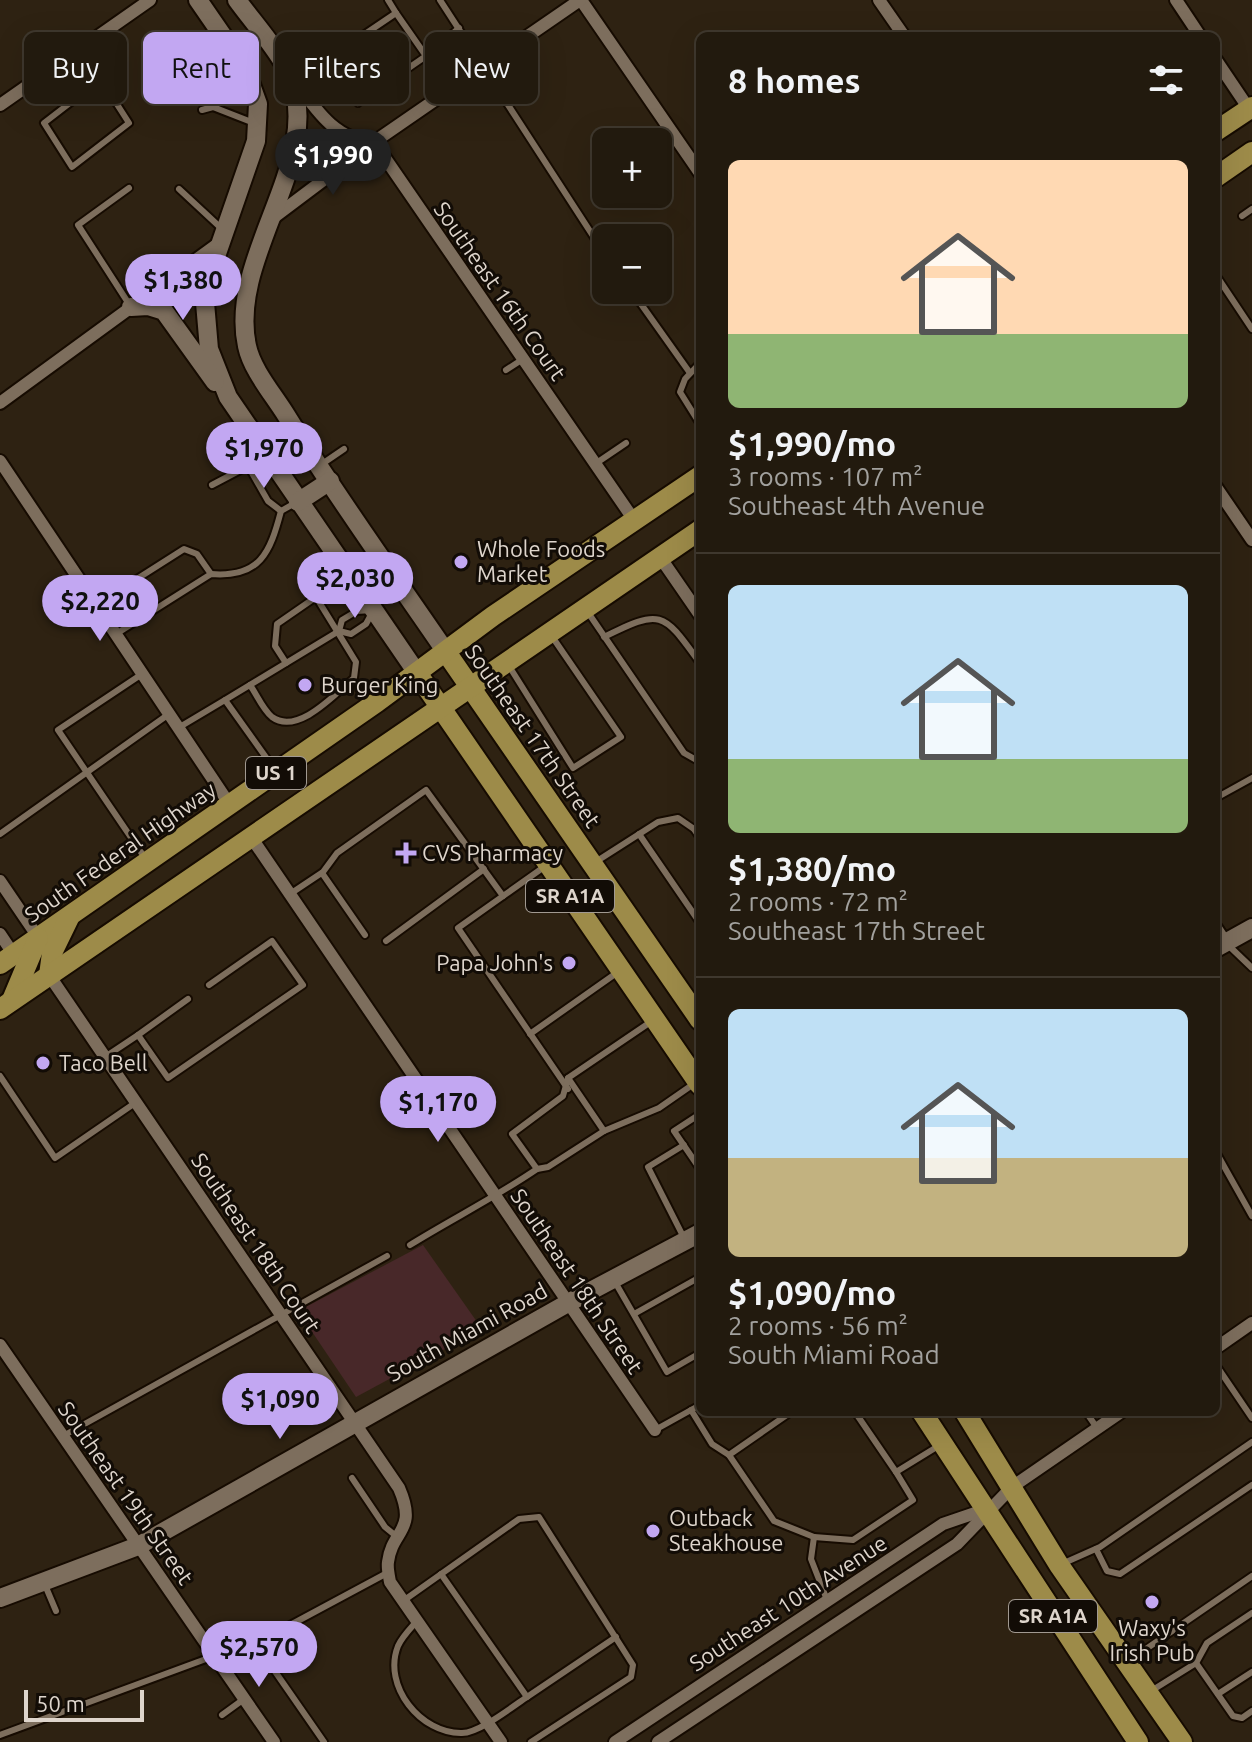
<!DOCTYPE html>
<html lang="en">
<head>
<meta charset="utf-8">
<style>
	:root { --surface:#221a0e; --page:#2a2317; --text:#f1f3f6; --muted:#a2a19e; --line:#3f382e; --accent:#c2a7f2 }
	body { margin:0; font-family:Ubuntu,sans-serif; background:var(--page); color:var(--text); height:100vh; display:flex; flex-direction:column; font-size:30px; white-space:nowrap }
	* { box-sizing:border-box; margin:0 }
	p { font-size:26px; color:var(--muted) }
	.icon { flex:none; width:44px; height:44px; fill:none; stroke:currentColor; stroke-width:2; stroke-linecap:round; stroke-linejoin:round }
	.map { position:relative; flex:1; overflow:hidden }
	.sheet { position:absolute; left:696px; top:32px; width:524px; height:1384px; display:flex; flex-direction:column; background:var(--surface); border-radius:12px; box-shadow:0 8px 32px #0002,0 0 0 2px var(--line) }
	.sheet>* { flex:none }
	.guide { position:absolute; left:24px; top:32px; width:552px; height:72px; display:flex; gap:16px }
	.tools { position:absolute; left:592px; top:128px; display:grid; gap:16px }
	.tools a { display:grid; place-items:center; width:80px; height:80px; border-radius:12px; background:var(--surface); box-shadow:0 8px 32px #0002,0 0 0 2px var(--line); font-size:40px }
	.scale { position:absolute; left:24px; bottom:20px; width:120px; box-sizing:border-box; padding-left:8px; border:4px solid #ded5cc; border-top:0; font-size:22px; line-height:28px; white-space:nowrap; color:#ded5cc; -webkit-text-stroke:6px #120c06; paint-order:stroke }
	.price { position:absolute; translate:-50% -68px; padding:0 18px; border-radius:28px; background:var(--accent); color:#111; font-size:26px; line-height:52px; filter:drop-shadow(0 2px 4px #0008) }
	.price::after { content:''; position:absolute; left:50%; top:48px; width:24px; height:18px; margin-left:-12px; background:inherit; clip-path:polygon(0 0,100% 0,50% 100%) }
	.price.current { background:#222; color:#fff }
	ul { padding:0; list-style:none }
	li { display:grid; align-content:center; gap:16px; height:424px; padding:0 32px }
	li+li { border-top:2px solid var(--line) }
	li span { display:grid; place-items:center; height:248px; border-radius:12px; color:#555 }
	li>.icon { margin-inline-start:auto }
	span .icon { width:144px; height:144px; fill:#fffc; stroke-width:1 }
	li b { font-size:34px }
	h2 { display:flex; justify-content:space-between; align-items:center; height:96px; padding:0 32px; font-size:34px }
	.pill { padding:0 28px; border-radius:12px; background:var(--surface); box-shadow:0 8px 32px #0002,0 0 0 2px var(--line); font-size:28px; line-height:72px }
	.pill.current { background:var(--accent); color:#111 }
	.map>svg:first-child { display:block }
	.green { fill:#482829 }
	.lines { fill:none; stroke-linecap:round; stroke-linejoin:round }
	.lane-casing { stroke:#160b01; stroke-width:10 }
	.street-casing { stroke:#160b01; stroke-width:16 }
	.secondary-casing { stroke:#160b01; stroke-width:22 }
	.primary-casing { stroke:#160b01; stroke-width:24 }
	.lane { stroke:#7d6e5d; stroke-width:6 }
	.street { stroke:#7d6e5d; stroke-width:12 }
	.secondary { stroke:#7d6e5d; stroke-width:18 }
	.primary { stroke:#9d8b49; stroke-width:20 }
	.poi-dot { fill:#c2a7f2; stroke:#120c06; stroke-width:3 }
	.labels { text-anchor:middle; stroke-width:6; stroke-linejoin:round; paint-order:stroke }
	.shield { fill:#120c06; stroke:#a19991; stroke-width:2 }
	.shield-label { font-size:20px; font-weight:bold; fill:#ded5cc }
	.street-label { font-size:22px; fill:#ded5cc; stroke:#120c06 }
	.poi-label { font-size:22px; fill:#ded5cc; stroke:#120c06; text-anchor:start }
</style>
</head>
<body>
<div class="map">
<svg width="1252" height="1742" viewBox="0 0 1252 1742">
	<rect width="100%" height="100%" fill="#2e2212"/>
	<polygon class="green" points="423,1245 482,1329 356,1397 298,1311"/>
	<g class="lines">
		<g class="lane-casing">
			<g id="lane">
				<polyline points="388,0 396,13"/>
				<polyline points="440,0 606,256"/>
				<polyline points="81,48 129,123 72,167 44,123 101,79"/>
				<polyline points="280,54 308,39 320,47 358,103 426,56 459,28"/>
				<polyline points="328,59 396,13 426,56"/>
				<polyline points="213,107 254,123"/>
				<polyline points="202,110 213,107 246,82"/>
				<polyline points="179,189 221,228"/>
				<polyline points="1242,216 1252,209"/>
				<polyline points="1216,234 1217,233"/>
				<polyline points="1216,275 1252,329"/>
				<polyline points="631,290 690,373"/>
				<polyline points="129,304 78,225 129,188"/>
				<polyline points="700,363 685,379 680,392 700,424"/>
				<polyline points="506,370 523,359"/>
				<polyline points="263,455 248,466 268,501 281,511"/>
				<polyline points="322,464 344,449"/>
				<polyline points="595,464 626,443"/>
				<polyline points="212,485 248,466"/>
				<polyline points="96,605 184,549 197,554 211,574"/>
				<polyline points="587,611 684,753 700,762"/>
				<polyline points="339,631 351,634 366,624 373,611"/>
				<path d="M116 634 211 574C260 578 270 553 281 511L295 503"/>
				<path d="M604 637C662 608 663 612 700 663"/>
				<polyline points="509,666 573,768 621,737 551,635"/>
				<polyline points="142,674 58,730 145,858"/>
				<path d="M250 685C257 695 263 710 272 717 298 736 336 693 354 678L356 662 316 597 277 624 275 646 286 663"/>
				<polyline points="225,700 339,631 342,620 357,611 371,610"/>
				<polyline points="178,728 225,700 275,770"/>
				<polyline points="1216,798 1252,778"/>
				<polyline points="700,825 694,829 700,838"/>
				<polyline points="0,834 169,714"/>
				<polyline points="639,834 700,923"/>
				<polyline points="597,861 658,822 678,818 694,829"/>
				<polyline points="544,867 458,928 568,1089"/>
				<polyline points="322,873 365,935"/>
				<polyline points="290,894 323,872 337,853 426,790 503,896"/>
				<polyline points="386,941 484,869"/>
				<polyline points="1228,945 1252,968"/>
				<polyline points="188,999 138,1035 168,1078 303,985 272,941 209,985"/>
				<polyline points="530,1034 618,972"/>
				<polyline points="105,1057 138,1035"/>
				<polyline points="0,1076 55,1158 135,1103"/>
				<polyline points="700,1114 674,1131 700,1169"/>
				<polyline points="604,1131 659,1108 695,1083"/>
				<polyline points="1216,1152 1252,1216"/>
				<polyline points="537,1169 548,1167 604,1131 568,1078"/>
				<polyline points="684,1238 648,1167 684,1145"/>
				<path d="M410 1245C452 1219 496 1197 537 1169L512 1134 563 1096 568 1078 652 1021"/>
				<polyline points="615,1282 667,1372 700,1353"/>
				<polyline points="634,1314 700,1277"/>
				<polyline points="1216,1365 1252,1418"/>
				<polyline points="691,1410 712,1444 729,1455"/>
				<polyline points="791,1412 729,1455 774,1521 814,1537"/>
				<polyline points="855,1412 896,1472 940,1445"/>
				<polyline points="1086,1412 1097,1428"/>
				<polyline points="655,1430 700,1405"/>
				<polyline points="63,1436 387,1256"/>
				<polyline points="352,1478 385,1527 396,1536"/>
				<polyline points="1096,1549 1107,1571 1120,1574 1252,1485"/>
				<polyline points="1064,1563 1100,1547 1252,1442"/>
				<polyline points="45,1585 56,1611"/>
				<polyline points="827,1600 811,1559 814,1537 853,1540 913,1500 896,1472"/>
				<polyline points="403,1601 519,1519 539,1517 633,1665 631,1677 531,1742"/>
				<path d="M417 1621C410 1629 402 1637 398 1646 382 1686 421 1734 462 1733 479 1733 512 1707 527 1697L441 1574"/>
				<polyline points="1130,1660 1252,1576"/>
				<polyline points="1196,1663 1207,1643 1252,1613"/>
				<polyline points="1151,1691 1196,1663 1233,1716 1242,1718 1252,1711"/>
				<polyline points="1218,1694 1252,1672"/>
				<polyline points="527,1697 616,1637"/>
				<polyline points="222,1715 244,1699"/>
				<polyline points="0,1735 214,1656"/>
				<polyline points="324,1742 265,1657 266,1638 389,1572"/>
			</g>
		</g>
		<g class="street-casing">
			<g id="street">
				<polyline points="581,0 700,173"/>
				<polyline points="879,0 904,36"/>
				<polyline points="1176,0 1200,36"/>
				<polyline points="1216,60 1249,109"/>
				<path d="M295 81C316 110 336 141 374 142"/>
				<polyline points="0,105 150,0"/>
				<polyline points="374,142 634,520"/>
				<polyline points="273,218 374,142 580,0"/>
				<polyline points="0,403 219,243"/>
				<polyline points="0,461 230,805"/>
				<polyline points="1216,487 1252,540"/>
				<polyline points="660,557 700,615"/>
				<polyline points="251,837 655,1430"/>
				<polyline points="0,881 38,937"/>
				<polyline points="1216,928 1226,943"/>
				<polyline points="0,934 14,955"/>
				<path d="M49 975 399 1488C418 1532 392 1529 388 1562 387 1568 389 1576 390 1582L501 1742"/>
				<polyline points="0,1345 274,1742"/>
				<polyline points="1216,1348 1252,1323"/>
				<polyline points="615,1742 943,1524 984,1510"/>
				<polyline points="658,1742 957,1544 1012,1487 1121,1412"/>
			</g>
		</g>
		<g class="secondary-casing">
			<g id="secondary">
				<polyline points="198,0 245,68 258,104 256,141 204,291 209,349 228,397 417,673"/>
				<path d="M237 0C253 22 274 45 287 69 330 156 227 254 247 346 252 370 273 394 286 415 336 496 392 573 446 652"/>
				<polyline points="131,307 148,306 164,311 215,382"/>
				<polyline points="298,502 330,481"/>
				<polyline points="1216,948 1252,928"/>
				<polyline points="0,1598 138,1546 568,1303 700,1233"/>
			</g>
		</g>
		<g class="primary-casing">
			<g id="primary">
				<polyline points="1216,131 1252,107"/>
				<polyline points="1216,177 1252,152"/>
				<polyline points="446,652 700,1020"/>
				<polyline points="417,673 700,1085"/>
				<polyline points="0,964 377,702 493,616 700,476"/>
				<polyline points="49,975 52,953 69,918"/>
				<polyline points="12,1000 38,938"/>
				<polyline points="0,1009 700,530"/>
				<polyline points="922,1412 1138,1742"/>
				<polyline points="965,1412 1059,1565 1182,1742"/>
			</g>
		</g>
		<use href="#lane" class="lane"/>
		<use href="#street" class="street"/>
		<use href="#secondary" class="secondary"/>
		<use href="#primary" class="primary"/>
	</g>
	<g class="poi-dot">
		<circle cx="461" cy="562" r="8"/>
		<circle cx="305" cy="685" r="8"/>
		<path d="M402 841h8v8h8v8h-8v8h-8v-8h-8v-8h8z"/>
		<circle cx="569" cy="963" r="8"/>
		<circle cx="43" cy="1063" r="8"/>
		<circle cx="653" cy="1531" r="8"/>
		<circle cx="1152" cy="1602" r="8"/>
	</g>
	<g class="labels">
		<g class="shield">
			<rect x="246" y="757" width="60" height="32" rx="6"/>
			<rect x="526" y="880" width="88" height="32" rx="6"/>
			<rect x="1009" y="1600" width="88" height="32" rx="6"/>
		</g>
		<g class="shield-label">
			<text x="276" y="780">US 1</text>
			<text x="570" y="903">SR A1A</text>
			<text x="1053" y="1623">SR A1A</text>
		</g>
		<g class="street-label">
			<text transform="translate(500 291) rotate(55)" y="8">Southeast 16th Court</text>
			<text transform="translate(533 736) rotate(55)" y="8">Southeast 17th Street</text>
			<text transform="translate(120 852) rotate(-35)" y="8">South Federal Highway</text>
			<text transform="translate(256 1243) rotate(56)" y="8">Southeast 18th Court</text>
			<text transform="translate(577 1281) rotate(56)" y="8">Southeast 18th Street</text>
			<text transform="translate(467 1332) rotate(-29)" y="8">South Miami Road</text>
			<text transform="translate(126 1493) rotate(55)" y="8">Southeast 19th Street</text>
			<text transform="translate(788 1603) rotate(-33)" y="8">Southeast 10th Avenue</text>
		</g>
		<g class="poi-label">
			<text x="477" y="557">Whole Foods<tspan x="477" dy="25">Market</tspan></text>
			<text x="321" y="693">Burger King</text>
			<text x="422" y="861">CVS Pharmacy</text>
			<text x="553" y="971" text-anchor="end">Papa John's</text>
			<text x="59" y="1071">Taco Bell</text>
			<text x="669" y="1526">Outback<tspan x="669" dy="25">Steakhouse</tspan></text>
			<text x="1152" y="1636" text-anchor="middle">Waxy's<tspan x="1152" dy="25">Irish Pub</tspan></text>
		</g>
	</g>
</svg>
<div class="tools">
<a>+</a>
<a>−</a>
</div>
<div class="scale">50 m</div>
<b class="price current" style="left:333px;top:197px">$1,990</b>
<b class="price" style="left:183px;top:322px">$1,380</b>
<b class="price" style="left:264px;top:490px">$1,970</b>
<b class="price" style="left:355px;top:620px">$2,030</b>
<b class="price" style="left:100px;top:643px">$2,220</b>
<b class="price" style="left:438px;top:1144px">$1,170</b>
<b class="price" style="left:280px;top:1441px">$1,090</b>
<b class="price" style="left:259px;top:1689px">$2,570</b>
<div class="guide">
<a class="pill">Buy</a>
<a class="pill current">Rent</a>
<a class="pill">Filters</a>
<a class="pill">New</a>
</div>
<section class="sheet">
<h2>8 homes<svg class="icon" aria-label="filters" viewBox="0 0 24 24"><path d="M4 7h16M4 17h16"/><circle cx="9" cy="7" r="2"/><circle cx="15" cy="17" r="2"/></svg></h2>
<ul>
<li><span style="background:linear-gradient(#ffd9b3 70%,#8fb573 0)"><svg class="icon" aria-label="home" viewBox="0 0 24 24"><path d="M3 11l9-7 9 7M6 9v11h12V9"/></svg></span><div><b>$1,990/mo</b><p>3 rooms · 107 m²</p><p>Southeast 4th Avenue</p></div></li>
<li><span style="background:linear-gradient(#bfe0f5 70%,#8fb573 0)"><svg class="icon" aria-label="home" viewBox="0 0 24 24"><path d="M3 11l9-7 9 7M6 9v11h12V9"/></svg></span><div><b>$1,380/mo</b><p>2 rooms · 72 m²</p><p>Southeast 17th Street</p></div></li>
<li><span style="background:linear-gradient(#bfe0f5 60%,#c2b280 0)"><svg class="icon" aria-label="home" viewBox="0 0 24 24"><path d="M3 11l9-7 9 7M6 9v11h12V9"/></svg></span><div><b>$1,090/mo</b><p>2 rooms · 56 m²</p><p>South Miami Road</p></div></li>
</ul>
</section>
</div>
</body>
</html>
